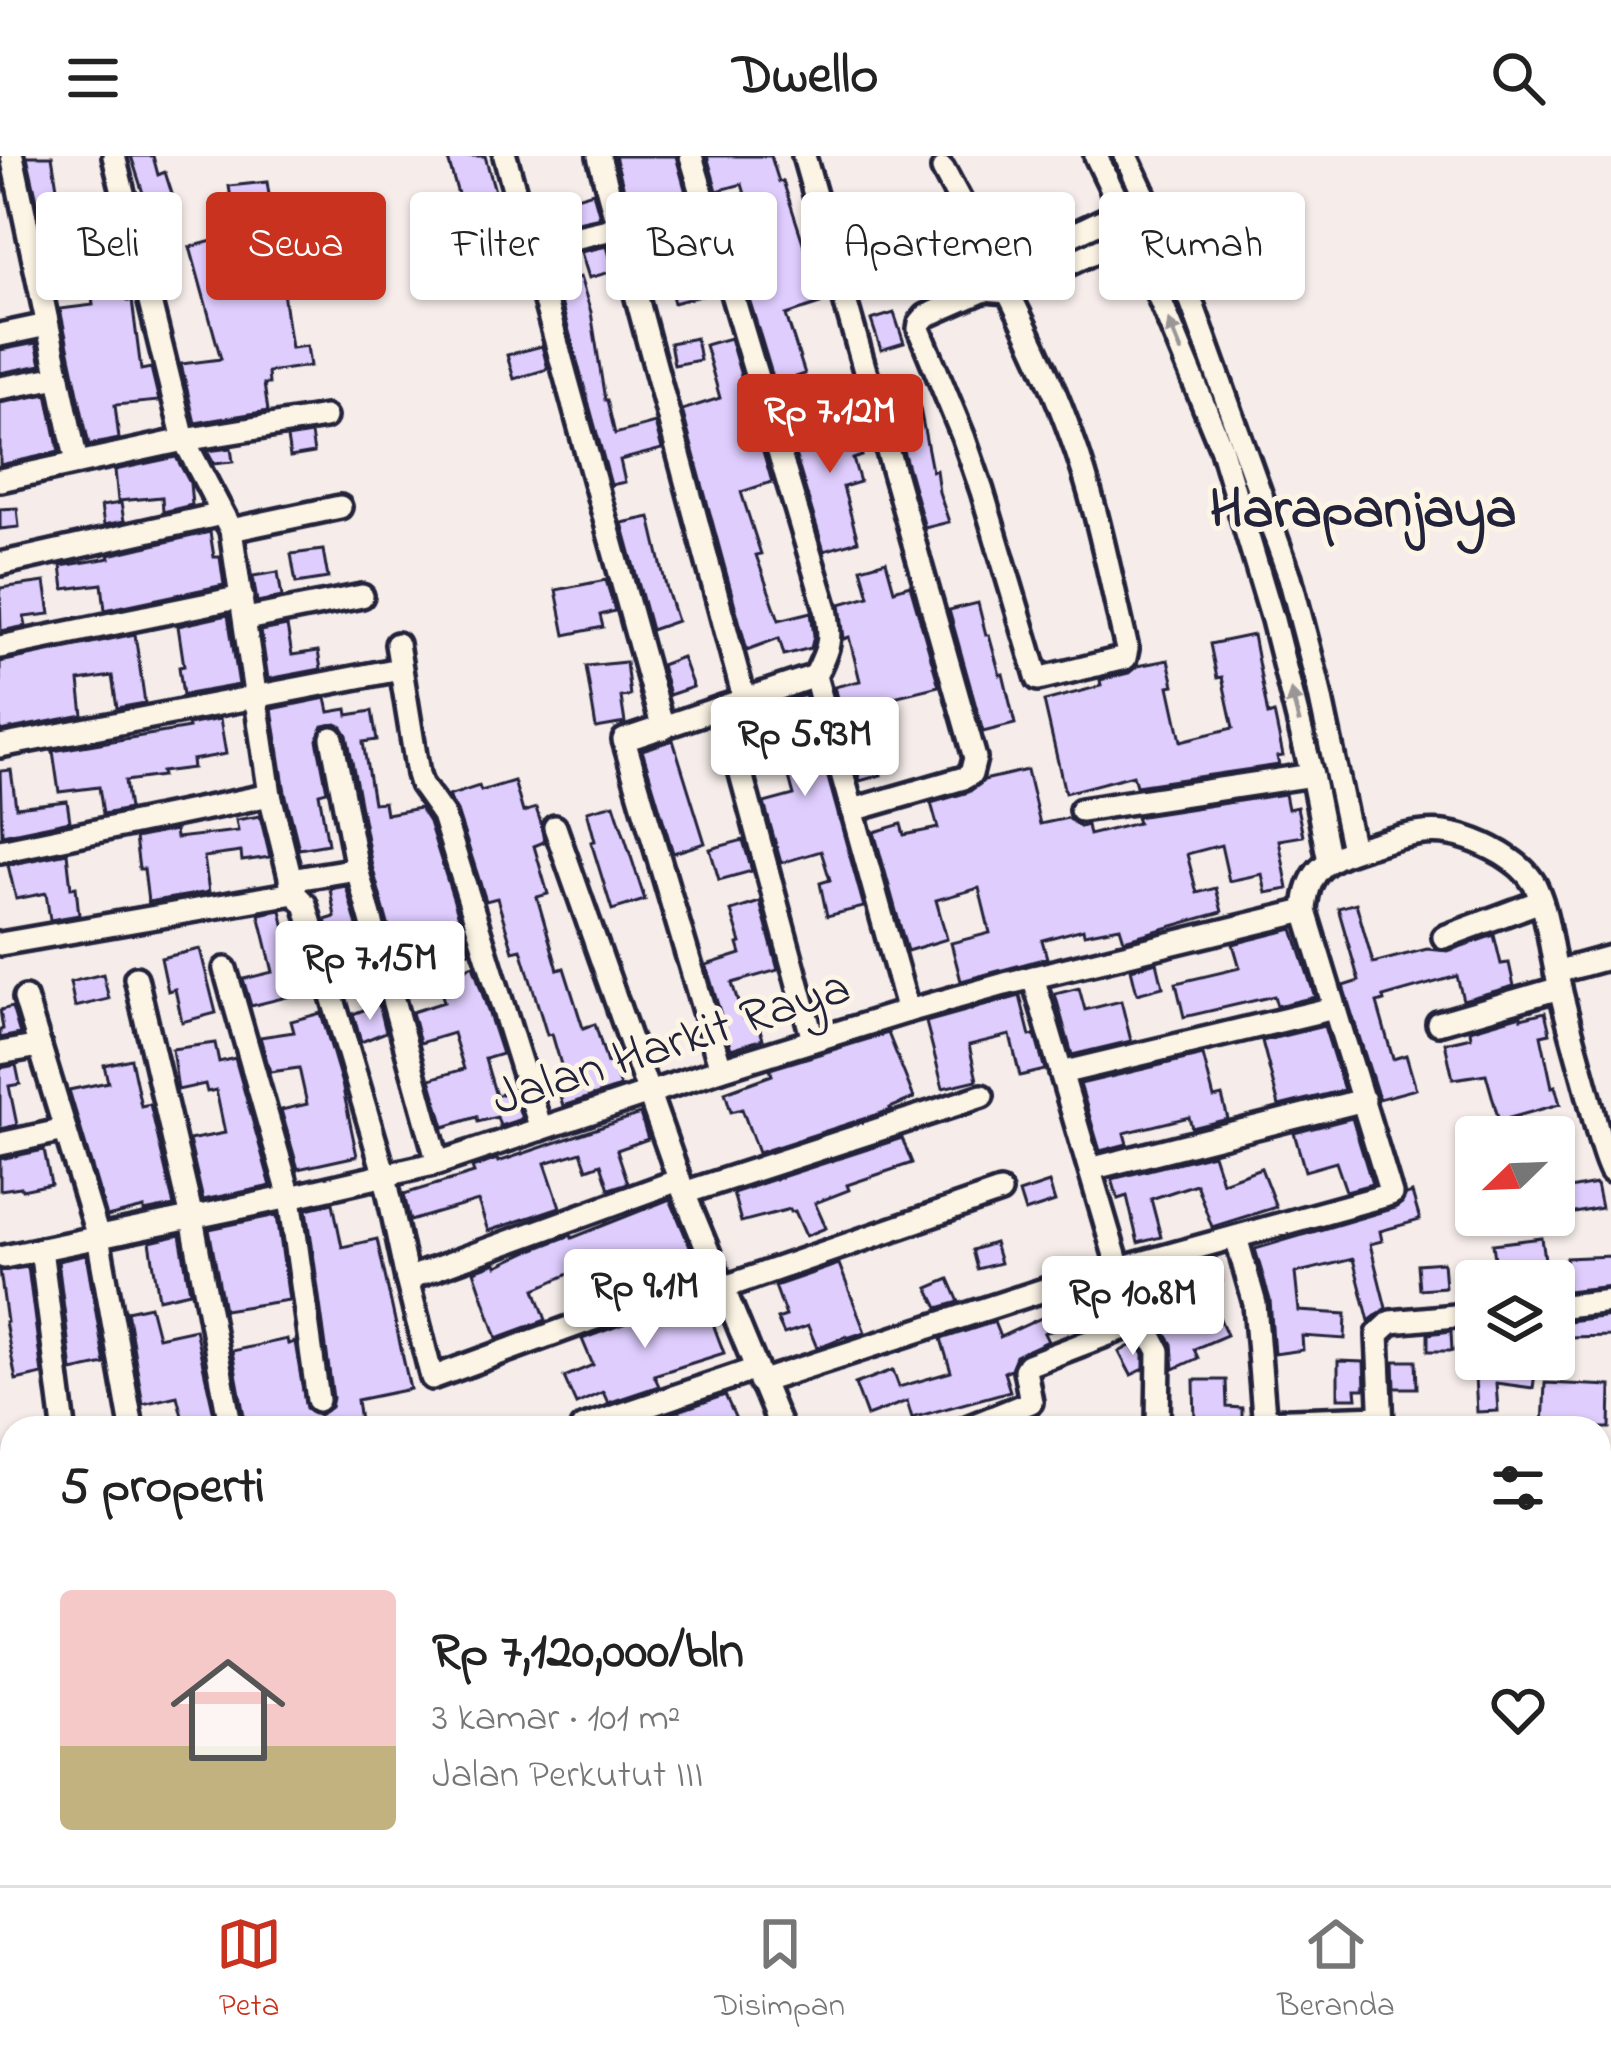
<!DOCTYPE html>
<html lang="id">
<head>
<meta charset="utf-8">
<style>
	:root { --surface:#fff; --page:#f6f6f6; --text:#222; --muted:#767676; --line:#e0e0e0; --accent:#c8321e }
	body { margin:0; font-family:"Indie Flower",sans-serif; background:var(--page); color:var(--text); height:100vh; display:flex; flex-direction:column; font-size:45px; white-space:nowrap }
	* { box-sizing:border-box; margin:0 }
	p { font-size:39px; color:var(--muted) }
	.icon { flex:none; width:66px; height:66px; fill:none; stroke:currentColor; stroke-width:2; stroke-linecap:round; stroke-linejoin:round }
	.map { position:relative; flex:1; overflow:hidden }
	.side { position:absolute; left:0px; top:1260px; width:1611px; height:471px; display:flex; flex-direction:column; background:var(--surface); border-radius:36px 36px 0 0; box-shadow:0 3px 9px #0004 }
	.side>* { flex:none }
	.guide { position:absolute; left:36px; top:36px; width:1539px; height:108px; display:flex; gap:24px }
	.needle { width:78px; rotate:247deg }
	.tools { position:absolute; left:1455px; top:960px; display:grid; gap:24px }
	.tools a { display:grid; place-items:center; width:120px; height:120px; border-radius:12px; background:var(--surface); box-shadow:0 3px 9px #0004; font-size:60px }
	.price { position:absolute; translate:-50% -102px; padding:0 27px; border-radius:12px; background:#fff; color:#222; font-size:39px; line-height:78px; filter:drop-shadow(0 3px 6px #0008) }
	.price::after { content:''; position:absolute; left:50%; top:72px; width:36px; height:27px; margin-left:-18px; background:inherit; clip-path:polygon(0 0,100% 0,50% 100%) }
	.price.selected { background:var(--accent); color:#fff }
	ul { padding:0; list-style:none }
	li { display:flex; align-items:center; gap:36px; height:300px; padding:0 60px }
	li+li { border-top:3px solid var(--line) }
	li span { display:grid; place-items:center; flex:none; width:336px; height:240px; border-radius:12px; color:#555 }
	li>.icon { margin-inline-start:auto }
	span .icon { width:144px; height:144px; fill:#fffc; stroke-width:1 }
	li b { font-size:51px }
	h2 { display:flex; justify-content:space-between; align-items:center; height:144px; padding:0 60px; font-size:51px }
	.pill { padding:0 42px; border-radius:12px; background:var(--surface); box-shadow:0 3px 9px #0004; font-size:42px; line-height:108px }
	.pill.selected { background:var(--accent); color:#fff }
	header { display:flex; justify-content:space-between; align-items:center; height:156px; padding:0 60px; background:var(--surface); font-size:54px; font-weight:700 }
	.menu { display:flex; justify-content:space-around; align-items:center; height:168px; border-top:3px solid var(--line); background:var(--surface); font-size:33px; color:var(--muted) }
	.menu a { display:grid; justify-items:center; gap:6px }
	.menu .selected { color:var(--accent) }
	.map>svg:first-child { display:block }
	.built { fill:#efe3f0 }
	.building { fill:#dfcdfe; stroke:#22223b; stroke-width:3 }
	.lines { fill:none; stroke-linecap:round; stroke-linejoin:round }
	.service-casing { stroke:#22223b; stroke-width:20 }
	.minor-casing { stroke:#22223b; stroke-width:30 }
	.service { stroke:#fcf5e5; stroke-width:10 }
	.minor { stroke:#fcf5e5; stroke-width:21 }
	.oneway { fill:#9a9698 }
	.labels { text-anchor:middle; stroke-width:10; stroke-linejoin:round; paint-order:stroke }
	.street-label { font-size:51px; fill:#22223b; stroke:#fcf5e5 }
	.quarter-label { font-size:57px; font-weight:bold; fill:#22223b; stroke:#fcf5e5 }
</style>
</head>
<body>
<header><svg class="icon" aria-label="menu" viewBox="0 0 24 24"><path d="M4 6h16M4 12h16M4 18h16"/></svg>Dwello<svg class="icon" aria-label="search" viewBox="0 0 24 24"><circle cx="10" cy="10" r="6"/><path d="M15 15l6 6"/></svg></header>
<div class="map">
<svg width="1611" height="1729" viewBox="0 0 1611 1729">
	<rect width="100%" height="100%" fill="#f6edea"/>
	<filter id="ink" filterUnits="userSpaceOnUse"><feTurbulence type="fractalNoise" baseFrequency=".00833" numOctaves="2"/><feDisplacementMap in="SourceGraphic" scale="24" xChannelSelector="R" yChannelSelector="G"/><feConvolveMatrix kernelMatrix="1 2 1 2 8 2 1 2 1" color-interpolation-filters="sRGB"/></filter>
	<g filter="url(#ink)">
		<polygon class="built" points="0,1258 12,1333 12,1719 74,1719 76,1729 0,1729"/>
		<g class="building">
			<polygon points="27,0 52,0 60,50 39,53"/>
			<polygon points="131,0 153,0 158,19 165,16 173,41 168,43 177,111 168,113 165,104 155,105 150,83 150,71 154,71"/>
			<polygon points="447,0 485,0 501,56 505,55 513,84 510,85 512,91 476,101"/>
			<polygon points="615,0 676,0 688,44 650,55 662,95 642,101"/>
			<polygon points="707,0 771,0 779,26 783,25 812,114 809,115 820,148 786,159 805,218 775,228 744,126 769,118 742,28 717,35"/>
			<polygon points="267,26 271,51 233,56 229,30"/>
			<polygon points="593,36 600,61 541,74 533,46 557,39 559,46"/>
			<polygon points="223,82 233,117 237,116 241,134 282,129 291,192 307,190 310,210 268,216 269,228 264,228 268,255 195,267 181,208 221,203 190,91"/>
			<polygon points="120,87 125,109 128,145 132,144 141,214 151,212 159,245 115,249 119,283 89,289 60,153 93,149 85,91"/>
			<polygon points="607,90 614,115 589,122 581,96"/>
			<polygon points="700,104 710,137 674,147 665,114"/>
			<polygon points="580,121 591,156 605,244 607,244 615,278 655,267 662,293 620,304 625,326 611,329 556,128"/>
			<polygon points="894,157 904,187 881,194 871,164"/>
			<polygon points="696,182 700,204 674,209 670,187"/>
			<polygon points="730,182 772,326 741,336 761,398 756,399 779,464 811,456 814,480 811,492 784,499 779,482 747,494 682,254 720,242 705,189"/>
			<polygon points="36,187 41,209 0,217 0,194"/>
			<polygon points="542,190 548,213 514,223 507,199"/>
			<polygon points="914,221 932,315 936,314 939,336 949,366 925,372 884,227"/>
			<polygon points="47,238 59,296 0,309 0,247"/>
			<polygon points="842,250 862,300 853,303 860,326 843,331 858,385 824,395 792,288 821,279 815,258"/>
			<polygon points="311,278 314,297 290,301 287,282"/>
			<polygon points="231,292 233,306 214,308 207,295"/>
			<polygon points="176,301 190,327 192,349 163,356 162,341 118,345 115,314"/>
			<polygon points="121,347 124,365 104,369 101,350"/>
			<polygon points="17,352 19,371 0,373 0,353"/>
			<polygon points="650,361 667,434 677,465 651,474 622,367"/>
			<polygon points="210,376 214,401 220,401 224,429 105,454 102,428 64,433 61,410 110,402 109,399"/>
			<polygon points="323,394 328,422 296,427 291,398"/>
			<polygon points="886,405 894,434 910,429 939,530 865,548 881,619 860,625 834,531 860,525 849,481 844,483 840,448 869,440 861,412"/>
			<polygon points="278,416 282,441 257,446 253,420"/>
			<polygon points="606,424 615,455 600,459 603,471 565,479 556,434"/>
			<polygon points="45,426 50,458 24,461 26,470 1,475 0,432"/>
			<polygon points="978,447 986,479 989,479 1000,519 1003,518 1015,568 983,576 949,454"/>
			<polygon points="228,459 239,529 183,539 179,511 184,510 178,470"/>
			<polygon points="287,470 292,499 318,495 321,513 268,523 261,475"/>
			<polygon points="135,478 145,547 117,552 112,520 79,525 83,559 0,575 0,506"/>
			<polygon points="1253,479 1268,559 1274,557 1283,600 1277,601 1279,609 1136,630 1133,619 1065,637 1044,545 1101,530 1100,524 1129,517 1137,510 1168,504 1174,529 1169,530 1181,585 1233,572 1222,521 1217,522 1210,488"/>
			<polygon points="682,501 693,531 669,539 661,509"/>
			<polygon points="626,506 630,540 621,541 625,567 596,572 586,510"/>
			<polygon points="805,539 864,751 827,760 820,727 830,724 821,695 781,707 764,647 794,639 782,595 752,603 741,561"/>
			<polygon points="326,542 329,556 347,553 348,559 372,555 377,584 363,586 373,647 384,646 386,658 420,652 429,666 470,796 400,812 372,710 347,579 342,571 336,568 323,570 317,584 327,635 319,637 328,688 299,693 285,636 272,553"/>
			<polygon points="220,563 226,598 192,604 193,612 161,616 162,620 125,625 129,653 103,658 99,631 59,636 53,595 189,572 188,569"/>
			<polygon points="673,584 705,687 673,697 642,594"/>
			<polygon points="11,614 16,651 67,645 70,665 2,679 0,615"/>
			<polygon points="1027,614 1040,668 1068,662 1080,671 1087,669 1089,679 1138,667 1136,661 1285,638 1288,653 1297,651 1303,680 1279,684 1288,733 1266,737 1262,718 1229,725 1221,689 1187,698 1197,737 1216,732 1222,756 1124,784 1120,771 1084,778 1083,773 1042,784 1047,802 961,825 951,787 990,777 979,732 936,744 947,783 907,795 874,676 901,668 904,679 938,672 931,647 969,636 984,624"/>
			<polygon points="514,625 523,656 536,652 541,667 544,686 534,690 548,738 537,741 558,814 564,812 583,872 595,868 607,907 612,905 620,931 563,950 557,929 566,926 552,878 547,879 521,793 513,795 497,742 486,745 457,655 448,640 479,630 481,635"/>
			<polygon points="614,648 645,744 612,754 591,686 595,685 587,655"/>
			<polygon points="260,660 270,701 242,705 241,696 204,701 209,736 148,746 144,713 139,713 135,682 175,674 176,682 238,675 236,664"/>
			<polygon points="743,684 752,715 719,724 710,693"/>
			<polygon points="67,697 71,732 76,731 79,759 50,764 46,737 16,743 8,709"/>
			<polygon points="346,730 370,818 343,824 325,764 335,761 330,733"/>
			<polygon points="760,746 778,814 732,827 743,862 755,858 763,883 731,893 706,809 741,798 738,788 741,787 731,755"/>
			<polygon points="1356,747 1373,807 1427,793 1448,795 1494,779 1501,808 1509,807 1514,830 1463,844 1457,820 1383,841 1384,845 1377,847 1393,903 1406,899 1416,933 1379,943 1343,830 1359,825 1338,752"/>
			<polygon points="281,754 299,838 251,850 243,823 273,816 259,758"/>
			<polygon points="1293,773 1315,841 1277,850 1274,840 1184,861 1176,827 1240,812 1233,788"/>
			<polygon points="200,793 216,857 182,866 175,833 168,835 161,802"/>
			<polygon points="1157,806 1163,831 1137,838 1131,813"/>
			<polygon points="473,809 502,898 485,903 496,940 513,934 522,963 500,970 497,961 478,966 477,961 444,971 430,923 464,913 453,877 420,887 412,856 444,846 438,824"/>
			<polygon points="103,818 109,843 75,851 70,826"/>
			<polygon points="1079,832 1085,854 1121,845 1131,885 1072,899 1055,838"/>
			<polygon points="1020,840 1030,880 1035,879 1045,914 1020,920 1010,879 969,889 977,924 943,932 926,866"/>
			<polygon points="379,848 386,876 361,886 353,858"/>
			<polygon points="12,851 20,878 0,882 0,874 3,873 0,854"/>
			<polygon points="1545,856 1550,877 1541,879 1552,931 1555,930 1560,948 1499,965 1486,918 1453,923 1445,887 1471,881 1470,874 1521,859 1521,862"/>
			<polygon points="321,857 342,928 357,1000 298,1013 281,954 307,948 299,912 270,916 260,881 294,876 291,865"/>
			<polygon points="1324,870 1344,934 1279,950 1262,885"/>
			<polygon points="888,877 914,942 890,952 891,954 758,997 742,953 731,956 725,936 772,919 770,913"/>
			<polygon points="215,887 219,906 235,902 271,1030 203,1044 189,984 225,977 216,934 207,936 205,928 178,934 172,893"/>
			<polygon points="1203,899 1214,942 1222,940 1228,963 1192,972 1189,961 1124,977 1127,988 1100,995 1080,928"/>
			<polygon points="131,903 141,950 150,948 174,1050 144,1056 144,1052 107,1061 69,934 108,926 104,909"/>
			<polygon points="16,909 20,928 9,930 17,969 0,973 0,912"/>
			<polygon points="640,958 648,983 617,994 628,1027 609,1033 601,1008 587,1013 581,996 545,1007 560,1051 488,1075 478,1045 410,1065 404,1038 474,1017 472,1012 497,1003 498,1006"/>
			<polygon points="1352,962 1372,1028 1346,1035 1336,1006 1305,1015 1294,977"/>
			<polygon points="902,982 912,1007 847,1029 849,1034 815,1047 826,1072 806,1080 795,1055 791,1056 790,1053 741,1066 733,1037"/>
			<polygon points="44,994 51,1028 22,1034 21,1031 0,1034 0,1003"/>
			<polygon points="1213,998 1222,1026 1261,1012 1276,1051 1212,1071 1196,1028 1151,1043 1161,1081 1138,1087 1127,1040 1118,1043 1112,1023"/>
			<polygon points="1049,1027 1055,1046 1025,1056 1019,1037"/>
			<polygon points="1596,1028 1601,1052 1554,1061 1554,1036"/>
			<polygon points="1412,1037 1420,1064 1380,1075 1382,1085 1370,1088 1386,1152 1369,1165 1353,1103 1295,1117 1299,1155 1346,1158 1345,1183 1302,1180 1303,1194 1274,1198 1270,1144 1255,1093 1395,1052 1402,1047 1406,1039"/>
			<polygon points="670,1043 692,1096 674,1104 672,1101 635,1117 641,1130 597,1146 582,1112 549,1127 535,1133 546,1164 497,1182 474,1115 496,1107 497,1110 529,1095 571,1079 572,1082"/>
			<polygon points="333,1047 342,1091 377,1083 410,1233 357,1244 361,1272 241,1272 244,1260 232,1195 287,1183 288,1188 295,1186 306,1252 319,1259 331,1251 333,1242 307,1053"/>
			<polygon points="277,1059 289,1144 224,1154 209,1073"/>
			<polygon points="180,1079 190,1136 159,1143 150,1086"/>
			<polygon points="1542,1082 1546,1111 1497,1118 1493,1088"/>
			<polygon points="994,1087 1000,1107 977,1113 972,1094"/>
			<polygon points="86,1099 105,1208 72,1215 58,1105"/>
			<polygon points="1611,1100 1611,1130 1567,1135 1566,1102"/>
			<polygon points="1216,1103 1222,1125 1205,1129 1227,1179 1194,1193 1198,1202 1174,1213 1172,1188 1153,1158 1147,1143 1185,1126 1181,1112"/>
			<polygon points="1443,1106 1445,1131 1419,1133 1417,1108"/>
			<polygon points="839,1108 865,1176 847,1182 846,1180 817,1192 808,1170 784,1178 777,1163 786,1160 775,1130"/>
			<polygon points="28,1111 42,1218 16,1224 5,1166 7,1166 0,1115"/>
			<polygon points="949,1123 959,1146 938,1152 928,1132"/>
			<polygon points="702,1139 724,1197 654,1219 659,1230 608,1247 603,1236 576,1248 564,1221 593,1209 582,1183"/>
			<polygon points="1071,1142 1079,1166 1044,1177 1048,1185 1016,1200 1011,1213 1004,1216 1010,1235 912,1262 907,1245 867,1260 855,1228 893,1214 899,1231 951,1216 941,1183 994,1166 1000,1181 1054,1156 1051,1148"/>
			<polygon points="150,1150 158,1181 195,1173 217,1272 185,1272 177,1240 143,1248 127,1155"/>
			<polygon points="1611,1160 1611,1180 1568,1181 1568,1165"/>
			<polygon points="1451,1175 1452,1195 1428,1195 1428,1178"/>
			<polygon points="1137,1186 1144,1199 1144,1213 1131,1219 1119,1196"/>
			<polygon points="1474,1203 1537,1203 1533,1232 1496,1227 1498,1255 1477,1256"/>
			<polygon points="1338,1205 1364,1206 1365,1233 1356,1233 1357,1242 1338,1242"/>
			<polygon points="1394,1205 1416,1205 1417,1232 1395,1232"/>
			<polygon points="1194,1224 1226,1224 1227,1251 1242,1252 1242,1269 1195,1267"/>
			<polygon points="1545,1227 1611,1230 1610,1272 1543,1272"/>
			<polygon points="725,1239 740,1272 629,1272"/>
		</g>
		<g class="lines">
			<g class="service-casing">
				<polyline id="service" points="829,1729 855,1719"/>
			</g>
			<g class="minor-casing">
				<g id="minor">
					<polyline points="12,0 77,307"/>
					<polyline points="114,0 184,284 231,374 270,639 294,737 305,748 385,1020 407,1123 432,1222 716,1118"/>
					<polyline points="505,0 663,573"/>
					<polyline points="599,0 744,542"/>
					<path d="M691 0 826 453C832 484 829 492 815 520L908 855"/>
					<polyline points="804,0 975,602 971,618 964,622 853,654"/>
					<polyline points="1096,0 1133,78 1221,291 1273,464 1312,619 1329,705"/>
					<polyline points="1126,0 1184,125 1290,421 1317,524 1353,694"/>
					<path d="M943 13C989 99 1038 187 1071 279 1097 348 1110 422 1127 493L1125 502 1038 523 982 335 963 280 919 173 920 167 926 160 985 134 1008 136 1157 67"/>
					<polyline points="530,92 617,72"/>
					<polyline points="992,123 998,114 1133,50"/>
					<polyline points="0,179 47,169"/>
					<polyline points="0,232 59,221"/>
					<polyline points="0,324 184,284 325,261"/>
					<polyline points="231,374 340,351"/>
					<polyline points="0,408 222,358"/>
					<polyline points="246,463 362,440"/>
					<polyline points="397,488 418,618 421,628 443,659 541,973"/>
					<polyline points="0,491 242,441"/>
					<polyline points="723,551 813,884"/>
					<polyline points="332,582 357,713 438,1007"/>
					<polyline points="0,590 400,513"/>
					<polyline points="1081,654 1312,619"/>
					<polyline points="555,671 684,1037 781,1272"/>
					<polyline points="0,695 270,639"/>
					<polyline points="290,724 357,713"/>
					<polyline points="1444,781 1541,745"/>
					<polyline points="0,788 294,737"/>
					<polyline points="225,813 290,1041 318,1244"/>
					<polyline points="1556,816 1611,801"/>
					<polyline points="1033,821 1119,1113 1140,1166 1150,1178 1159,1195 1158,1272"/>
					<polyline points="136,822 192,1062 229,1263"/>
					<polyline points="25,842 98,1081 132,1272"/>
					<polyline points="1438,867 1560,832"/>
					<polyline points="0,897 40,890"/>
					<polyline points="721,913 624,584 815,520"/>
					<polyline points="1061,917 1334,852"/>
					<polyline points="0,988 65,974"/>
					<polyline points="1090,1013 1364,944"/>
					<polyline points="684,1037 982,940"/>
					<polyline points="1236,1081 1255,1148 1265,1272"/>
					<polyline points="41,1093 64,1272"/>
					<path d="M4 1101 290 1041 438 1007 721 913 908 855 1005 828 1305 755C1307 716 1324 703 1361 692 1419 675 1446 666 1502 698 1516 707 1527 715 1535 729 1548 756 1550 790 1557 819 1566 861 1579 903 1590 945 1596 968 1601 994 1611 1015"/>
					<polyline points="1119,1113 1391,1038 1305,755"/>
					<polyline points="407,1123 679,1024"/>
					<polyline points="722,1132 1000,1036"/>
					<polyline points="1554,1151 1611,1145"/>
					<polyline points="760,1226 1056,1130"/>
					<polyline points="1264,1265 1381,1261"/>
					<polyline points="582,1272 756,1213"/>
					<polyline points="967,1272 1031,1246 1025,1214 1028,1209 1140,1166"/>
					<polyline points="1382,1272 1378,1178 1391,1166 1476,1158"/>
					<polyline points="1599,1417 1611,1414"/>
					<polyline points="1599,1533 1611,1530"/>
					<polyline points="1599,1650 1611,1647"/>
					<polyline points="600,1719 601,1729"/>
					<polyline points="999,1719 1005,1729"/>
					<polyline points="1148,1719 1152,1729"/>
					<polyline points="1276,1719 1277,1729"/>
					<polyline points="1398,1719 1398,1729"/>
					<polyline points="186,1729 251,1725 284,1719"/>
				</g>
			</g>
			<use href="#service" class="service"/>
			<use href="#minor" class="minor"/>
		</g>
		<defs><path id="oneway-solid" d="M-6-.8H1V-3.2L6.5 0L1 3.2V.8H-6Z" transform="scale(3)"/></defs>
		<g class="oneway">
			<use href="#oneway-solid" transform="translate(1175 180) rotate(-112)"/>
			<use href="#oneway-solid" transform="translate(1295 550) rotate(-104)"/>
		</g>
	</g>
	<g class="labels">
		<g class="street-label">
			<text transform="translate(670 884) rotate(-18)" y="18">Jalan Harkit Raya</text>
		</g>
		<g class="quarter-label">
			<text x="1363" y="370">Harapanjaya</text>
		</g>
	</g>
</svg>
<div class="tools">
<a><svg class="needle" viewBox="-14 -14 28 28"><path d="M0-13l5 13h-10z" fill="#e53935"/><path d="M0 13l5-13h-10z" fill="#767676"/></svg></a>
<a><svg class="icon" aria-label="layers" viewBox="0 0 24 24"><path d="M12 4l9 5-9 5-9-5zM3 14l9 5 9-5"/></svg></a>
</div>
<b class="price selected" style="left:830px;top:320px">Rp 7.12M</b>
<b class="price" style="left:805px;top:643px">Rp 5.93M</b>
<b class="price" style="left:370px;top:867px">Rp 7.15M</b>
<b class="price" style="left:645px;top:1195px">Rp 9.1M</b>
<b class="price" style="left:1133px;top:1202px">Rp 10.8M</b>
<div class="guide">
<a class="pill">Beli</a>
<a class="pill selected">Sewa</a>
<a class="pill">Filter</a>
<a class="pill">Baru</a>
<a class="pill">Apartemen</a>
<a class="pill">Rumah</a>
</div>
<section class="side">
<h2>5 properti<svg class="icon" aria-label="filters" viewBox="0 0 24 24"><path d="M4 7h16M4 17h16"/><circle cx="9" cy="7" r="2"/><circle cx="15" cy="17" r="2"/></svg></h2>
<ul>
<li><span style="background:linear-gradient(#f6c9c9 65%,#c2b280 0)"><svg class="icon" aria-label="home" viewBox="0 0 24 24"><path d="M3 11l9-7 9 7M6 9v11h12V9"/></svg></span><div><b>Rp 7,120,000/bln</b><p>3 kamar · 101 m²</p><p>Jalan Perkutut III</p></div><svg class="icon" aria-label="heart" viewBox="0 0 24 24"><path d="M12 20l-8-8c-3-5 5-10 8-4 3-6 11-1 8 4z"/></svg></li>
</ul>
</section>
</div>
<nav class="menu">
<a class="selected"><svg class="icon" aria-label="map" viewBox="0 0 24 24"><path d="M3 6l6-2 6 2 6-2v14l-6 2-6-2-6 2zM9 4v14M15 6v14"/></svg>Peta</a>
<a><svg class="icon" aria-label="saved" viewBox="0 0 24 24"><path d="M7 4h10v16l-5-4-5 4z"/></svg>Disimpan</a>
<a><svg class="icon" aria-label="home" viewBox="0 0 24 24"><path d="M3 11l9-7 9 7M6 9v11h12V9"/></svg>Beranda</a>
</nav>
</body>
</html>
